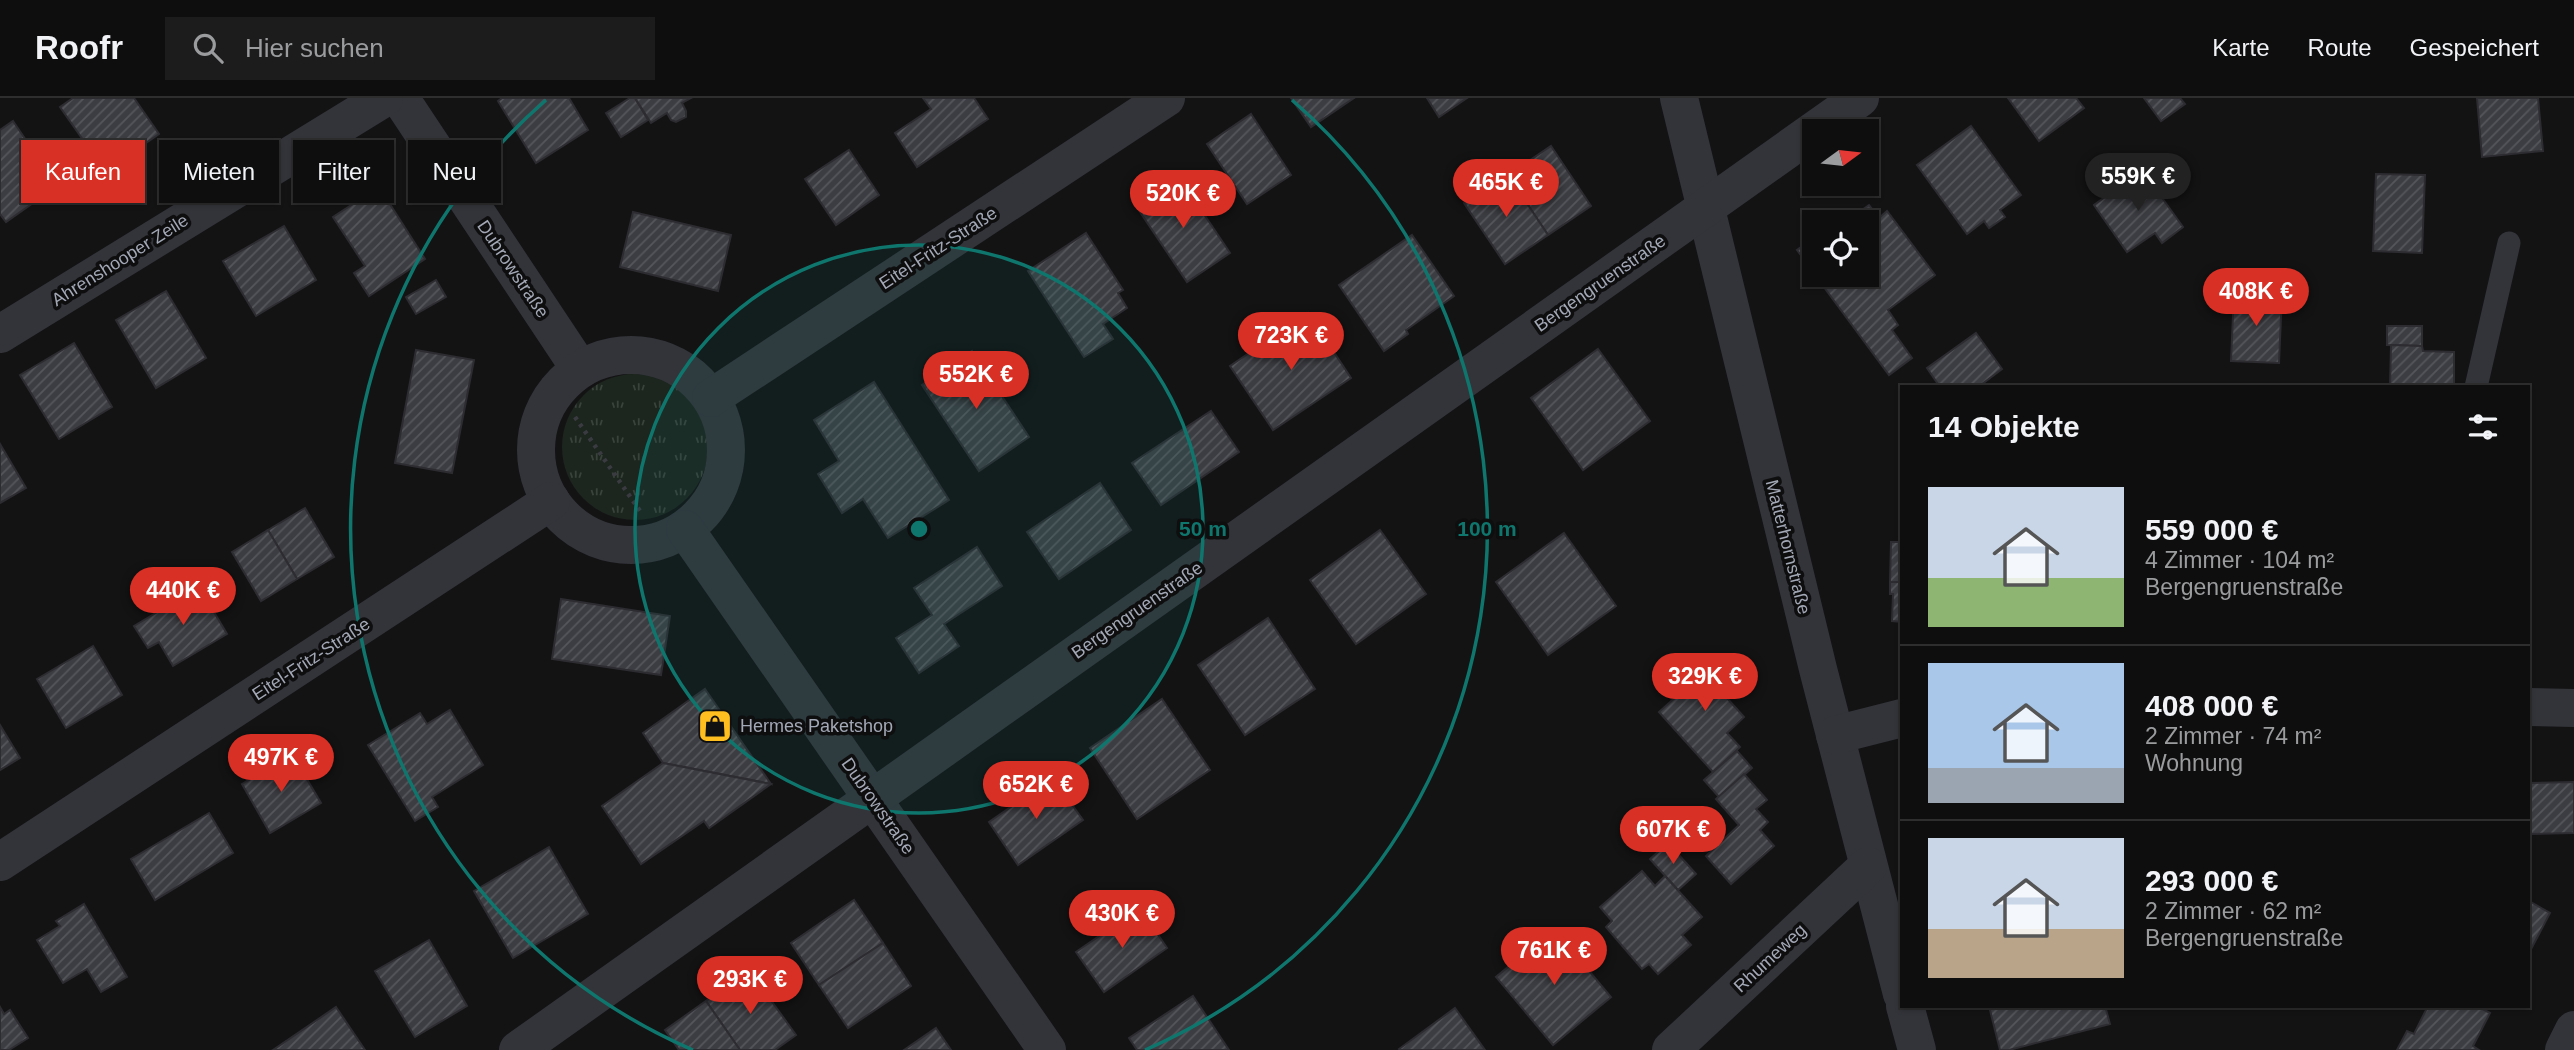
<!DOCTYPE html>
<html lang="de">
<head>
<meta charset="utf-8">
<style>
	:root { --surface:#0e0e0f; --page:#1c1c1d; --text:#f1f3f6; --muted:#9b9c9e; --line:#2e2e2f; --accent:#d93025 }
	body { margin:0; font-family:Helvetica,sans-serif; background:var(--page); color:var(--text); height:100vh; display:flex; flex-direction:column; font-size:26px; white-space:nowrap }
	* { box-sizing:border-box; margin:0 }
	p { font-size:23px; color:var(--muted) }
	.icon { flex:none; width:38px; height:38px; fill:none; stroke:currentColor; stroke-width:2; stroke-linecap:round; stroke-linejoin:round }
	.map { position:relative; flex:1; overflow:hidden }
	.panel { position:absolute; left:1900px; top:287px; width:630px; height:623px; display:flex; flex-direction:column; background:var(--surface); border-radius:0px; box-shadow:0 2px 5px #0004,0 0 0 2px var(--line) }
	.panel>* { flex:none }
	.top-card { position:absolute; left:21px; top:42px; width:665px; height:63px; display:flex; gap:14px }
	.needle { width:46px; rotate:75deg }
	.tools { position:absolute; left:1802px; top:21px; display:grid; gap:14px }
	.tools a { display:grid; place-items:center; width:77px; height:77px; border-radius:0px; background:var(--surface); box-shadow:0 2px 5px #0004,0 0 0 2px var(--line); font-size:35px }
	.price { position:absolute; translate:-50% -60px; padding:0 16px; border-radius:24px; background:var(--accent); color:#fff; font-size:23px; line-height:46px; filter:drop-shadow(0 2px 4px #0008) }
	.price::after { content:''; position:absolute; left:50%; top:42px; width:21px; height:16px; margin-left:-10px; background:inherit; clip-path:polygon(0 0,100% 0,50% 100%) }
	.price.selected { background:#222; color:#fff }
	ul { padding:0; list-style:none }
	li { display:flex; align-items:center; gap:21px; height:175px; padding:0 28px }
	li+li { border-top:2px solid var(--line) }
	li span { display:grid; place-items:center; flex:none; width:196px; height:140px; border-radius:0px; color:#555 }
	li>.icon { margin-inline-start:auto }
	span .icon { width:84px; height:84px; fill:#fffc; stroke-width:1 }
	li b { font-size:30px }
	h2 { display:flex; justify-content:space-between; align-items:center; height:84px; padding:0 28px; font-size:30px }
	.tag { padding:0 24px; border-radius:0px; background:var(--surface); box-shadow:0 2px 5px #0004,0 0 0 2px var(--line); font-size:24px; line-height:63px }
	.tag.selected { background:var(--accent); color:#fff }
	header { display:flex; align-items:center; gap:42px; box-sizing:border-box; height:98px; padding:0 35px; background:var(--surface); border-bottom:2px solid var(--line) }
	header strong { font-size:33px }
	nav { display:flex; gap:38px; margin-inline-start:auto; font-size:24px }
	.search { width:490px; height:63px; background:var(--page); display:flex; align-items:center; gap:18px; box-sizing:border-box; padding:0 24px; border-radius:0px; color:var(--muted); font-size:26px }
	.map>svg:first-child { display:block }
	.grass { fill:url(#grass-tufts) }
	.building { fill:url(#building-hatch); stroke:#2d2c31; stroke-width:2 }
	.lines { fill:none; stroke-linecap:round; stroke-linejoin:round }
	.path { stroke:#393b41; stroke-width:4.5; stroke-dasharray:3.5 5; stroke-linecap:butt }
	.lane { stroke:#33343a; stroke-width:23 }
	.street { stroke:#33343a; stroke-width:38 }
	.ring { fill:none; stroke:#0f766e; stroke-width:3.5 }
	.labels { text-anchor:middle; stroke-width:7; stroke-linejoin:round; paint-order:stroke }
	.street-label { font-size:18px; fill:#a3a8b6; stroke:#0e0e0f }
	.poi-label { font-size:18px; fill:#a3a8b6; stroke:#0e0e0f; text-anchor:start }
	.centre { fill:#0f766e; stroke:#0e0e0f; stroke-width:3.5 }
	.ring-label { font-size:21px; text-anchor:middle; font-weight:bold; fill:#0f766e; stroke:#0e0e0f; stroke-width:7; stroke-linejoin:round; paint-order:stroke }
</style>
</head>
<body>
<header>
<strong>Roofr</strong>
<div class="search"><svg class="icon" aria-label="search" viewBox="0 0 24 24"><circle cx="10" cy="10" r="6"/><path d="M15 15l6 6"/></svg>Hier suchen</div>
<nav><a>Karte</a><a>Route</a><a>Gespeichert</a></nav>
</header>
<div class="map">
<svg width="2574" height="952" viewBox="0 0 2574 952">
	<defs>
		<pattern id="grass-tufts" width="24" height="20" patternUnits="userSpaceOnUse" patternTransform="scale(1.75)"><rect width="24" height="20" fill="#1c251e"/><path d="M3 7l-1-3M5 7V3M7 7l1-3M15 17l-1-3M17 17v-4M19 17l1-3" fill="none" stroke="#3a423c"/></pattern>
		<pattern id="building-hatch" width="6" height="6" patternUnits="userSpaceOnUse" patternTransform="scale(1.75)"><rect width="6" height="6" fill="#3c3d42"/><path d="M-1 1l2-2M0 6l6-6M5 7l2-2" fill="none" stroke="#55565b"/></pattern>
	</defs>
	<rect width="100%" height="100%" fill="#131314"/>
	<circle class="grass" cx="635" cy="349" r="73"/>
	<g class="building">
		<polygon points="73,0 134,0 159,36 105,73 60,9"/>
		<polygon points="502,0 569,0 588,32 536,65 498,3"/>
		<polygon points="630,0 635,0 648,22 621,39 606,15"/>
		<polygon points="635,0 691,0 682,5 686,13 686,19 676,24 671,22 667,15 651,25"/>
		<polygon points="923,0 974,0 988,21 917,69 895,35 931,11"/>
		<polygon points="1291,0 1354,0 1311,29"/>
		<polygon points="1427,0 1467,0 1439,19"/>
		<polygon points="2008,0 2076,0 2084,10 2039,43"/>
		<polygon points="2144,0 2180,0 2185,6 2161,23"/>
		<polygon points="2477,0 2538,0 2543,53 2482,59"/>
		<polygon points="1251,16 1291,77 1247,106 1207,46"/>
		<polygon points="13,23 57,88 6,124 0,116 0,32"/>
		<polygon points="1971,28 2021,97 2000,112 2005,119 1989,130 1984,123 1967,136 1917,67"/>
		<polygon points="1551,48 1591,108 1548,137 1508,77"/>
		<polygon points="849,52 879,97 836,127 805,81"/>
		<polygon points="2142,72 2183,129 2162,145 2155,135 2127,154 2094,107"/>
		<polygon points="2376,76 2425,77 2422,155 2373,153"/>
		<polygon points="1508,77 1548,137 1505,166 1464,105"/>
		<polygon points="1179,79 1230,155 1187,184 1136,108"/>
		<polygon points="379,89 425,161 369,198 354,175 365,168 333,119"/>
		<polygon points="1869,107 1879,120 1887,113 1935,177 1888,212 1898,227 1892,232 1912,260 1889,277 1815,177 1867,177 1867,124 1835,124 1851,112 1855,117"/>
		<polygon points="633,114 731,137 718,193 620,169"/>
		<polygon points="284,128 316,182 256,218 223,163"/>
		<polygon points="1086,135 1123,192 1118,195 1127,210 1103,226 1113,241 1084,259 1028,173"/>
		<polygon points="1412,137 1454,198 1406,232 1408,236 1384,253 1339,187"/>
		<polygon points="1815,139 1815,176 1797,152"/>
		<polygon points="436,182 446,199 416,216 406,199"/>
		<polygon points="166,193 206,260 156,290 116,222"/>
		<polygon points="2234,194 2282,196 2279,265 2231,263"/>
		<polygon points="1308,215 1351,280 1273,332 1230,268"/>
		<polygon points="2387,228 2422,228 2422,248 2387,247"/>
		<polygon points="1976,235 2002,271 1978,289 1940,289 1927,270"/>
		<polygon points="74,245 112,309 59,341 20,277"/>
		<polygon points="2391,247 2422,248 2423,253 2454,254 2454,289 2390,289"/>
		<polygon points="1598,251 1650,323 1583,372 1531,300"/>
		<polygon points="416,252 474,262 452,375 395,365"/>
		<polygon points="972,253 1029,339 979,373 922,287"/>
		<polygon points="874,284 949,402 888,440 863,401 842,415 818,376 839,363 814,322"/>
		<polygon points="1211,313 1239,354 1161,407 1132,365"/>
		<polygon points="0,346 26,390 0,405"/>
		<polygon points="1100,385 1131,432 1059,481 1027,434"/>
		<polygon points="305,410 334,459 297,481 268,432"/>
		<polygon points="268,432 297,481 261,503 232,454"/>
		<polygon points="1380,432 1426,496 1356,546 1310,482"/>
		<polygon points="1564,435 1616,508 1548,557 1496,484"/>
		<polygon points="1891,444 1902,444 1902,484 1890,484"/>
		<polygon points="977,449 1002,488 944,526 959,548 919,575 896,540 932,517 914,490"/>
		<polygon points="1890,484 1902,484 1902,524 1892,523 1893,496 1890,496"/>
		<polygon points="199,489 227,536 173,568 159,544 148,550 134,528"/>
		<polygon points="561,501 670,518 661,577 552,561"/>
		<polygon points="1268,520 1315,591 1245,637 1198,567"/>
		<polygon points="93,548 122,597 66,630 37,581"/>
		<polygon points="1709,557 1738,588 1726,599 1744,619 1727,635 1740,649 1713,674 1659,614 1678,597 1672,590"/>
		<polygon points="705,591 739,640 771,686 663,665 643,635"/>
		<polygon points="1162,601 1210,672 1137,721 1090,650"/>
		<polygon points="450,612 483,667 432,699 438,709 415,723 368,647 420,615 427,626"/>
		<polygon points="0,627 20,660 0,672"/>
		<polygon points="1737,653 1752,670 1719,699 1704,682"/>
		<polygon points="292,656 321,705 270,735 242,686"/>
		<polygon points="663,665 771,686 709,730 704,723 641,766 602,708"/>
		<polygon points="1744,676 1767,702 1756,711 1768,724 1760,732 1774,748 1731,786 1706,758 1739,727 1716,701"/>
		<polygon points="1053,680 1083,722 1018,767 989,724"/>
		<polygon points="2574,684 2574,735 2529,736 2529,685"/>
		<polygon points="209,715 233,755 155,802 131,761"/>
		<polygon points="1668,745 1696,776 1678,792 1650,761"/>
		<polygon points="549,749 588,816 513,860 474,793"/>
		<polygon points="1642,773 1655,788 1665,778 1702,819 1682,837 1691,847 1658,876 1649,866 1642,871 1606,829 1612,823 1600,809"/>
		<polygon points="854,802 883,845 819,887 791,845"/>
		<polygon points="2529,803 2550,815 2529,855"/>
		<polygon points="84,806 127,879 101,894 87,871 63,885 37,842 60,828 56,823"/>
		<polygon points="1140,810 1167,850 1104,894 1076,854"/>
		<polygon points="1554,831 1611,899 1553,947 1496,879"/>
		<polygon points="429,842 467,908 415,939 375,873"/>
		<polygon points="883,845 911,888 848,930 819,887"/>
		<polygon points="749,872 796,937 775,952 740,952 706,903"/>
		<polygon points="1193,898 1229,952 1137,952 1129,940"/>
		<polygon points="706,903 740,952 679,952 665,932"/>
		<polygon points="1989,908 2105,908 2110,926 2009,952 2000,952"/>
		<polygon points="2428,908 2477,908 2490,915 2473,948 2479,952 2397,952 2407,933 2414,936"/>
		<polygon points="0,909 4,916 10,912 28,940 9,952 0,952"/>
		<polygon points="336,909 365,952 273,952"/>
		<polygon points="1455,910 1485,952 1400,952 1399,951"/>
		<polygon points="936,930 951,952 904,952"/>
	</g>
	<g class="lines">
		<polyline class="path" points="575,319 640,413"/>
		<polyline class="lane" points="2476,289 2509,145"/>
		<g class="street">
			<polyline points="400,0 580,271"/>
			<polyline points="1679,0 1818,571 1902,896"/>
			<polyline points="0,236 384,0"/>
			<circle cx="631" cy="352" r="95"/>
			<polyline points="711,300 1166,0"/>
			<polyline points="685,431 1047,952"/>
			<polyline points="2529,609 2574,610"/>
			<polyline points="1835,637 1902,620"/>
			<polyline points="0,764 551,403"/>
			<polyline points="1905,908 1917,952"/>
			<polyline points="518,952 1860,0"/>
			<polyline points="1671,952 1868,768"/>
			<polyline points="2564,952 2574,932"/>
		</g>
	</g>
	<circle cx="919" cy="431" r="284" fill="#0f766e" fill-opacity=".12"/>
	<g class="ring">
		<circle cx="919" cy="431" r="284"/>
		<path d="M693 952A568 568 0 0 1 546 2M1292 2A568 568 0 0 1 1145 952"/>
	</g>
	<defs>
		<g id="shop-square" transform="scale(1.75)"><rect x="-9" y="-9" width="18" height="18" rx="4" fill="#ffbe20" stroke="#0e0e0f"/><path d="M-5-2.5h2.3a2.7 3.5 0 0 1 5.4 0H5L5.5 6h-11ZM-1.5-2.5h3a1.5 2.3 0 0 0-3 0Z" fill="#111"/></g>
	</defs>
	<g fill-rule="evenodd">
		<use href="#shop-square" x="715" y="628"/>
	</g>
	<g class="labels">
		<g class="street-label">
			<text transform="translate(938 150) rotate(-33)" y="6">Eitel-Fritz-Straße</text>
			<text transform="translate(120 162) rotate(-32)" y="6">Ahrenshooper Zeile</text>
			<text transform="translate(513 171) rotate(56)" y="6">Dubrowstraße</text>
			<text transform="translate(1600 185) rotate(-35)" y="6">Bergengruenstraße</text>
			<text transform="translate(1788 449) rotate(76)" y="6">Matterhornstraße</text>
			<text transform="translate(1137 512) rotate(-35)" y="6">Bergengruenstraße</text>
			<text transform="translate(311 561) rotate(-33)" y="6">Eitel-Fritz-Straße</text>
			<text transform="translate(878 708) rotate(55)" y="6">Dubrowstraße</text>
			<text transform="translate(1770 860) rotate(-43)" y="6">Rhumeweg</text>
		</g>
		<g class="poi-label">
			<text x="740" y="634">Hermes Paketshop</text>
		</g>
	</g>
	<circle cx="919" cy="431" r="10" class="centre"/>
	<g class="ring-label">
		<text x="1203" y="438">50 m</text>
		<text x="1487" y="438">100 m</text>
	</g>
</svg>
<div class="tools">
<a><svg class="needle" viewBox="-14 -14 28 28"><path d="M0-13l5 13h-10z" fill="#e53935"/><path d="M0 13l5-13h-10z" fill="#9b9c9e"/></svg></a>
<a><svg class="icon" aria-label="locate" viewBox="0 0 24 24"><circle cx="12" cy="12" r="6"/><path d="M12 2v4M12 18v4M2 12h4M18 12h4"/></svg></a>
</div>
<b class="price selected" style="left:2138px;top:115px">559K €</b>
<b class="price" style="left:1506px;top:121px">465K €</b>
<b class="price" style="left:1183px;top:132px">520K €</b>
<b class="price" style="left:2256px;top:230px">408K €</b>
<b class="price" style="left:1291px;top:274px">723K €</b>
<b class="price" style="left:976px;top:313px">552K €</b>
<b class="price" style="left:183px;top:529px">440K €</b>
<b class="price" style="left:1705px;top:615px">329K €</b>
<b class="price" style="left:281px;top:696px">497K €</b>
<b class="price" style="left:1036px;top:723px">652K €</b>
<b class="price" style="left:1673px;top:768px">607K €</b>
<b class="price" style="left:1122px;top:852px">430K €</b>
<b class="price" style="left:1554px;top:889px">761K €</b>
<b class="price" style="left:750px;top:918px">293K €</b>
<div class="top-card">
<a class="tag selected">Kaufen</a>
<a class="tag">Mieten</a>
<a class="tag">Filter</a>
<a class="tag">Neu</a>
</div>
<section class="panel">
<h2>14 Objekte<svg class="icon" aria-label="filters" viewBox="0 0 24 24"><path d="M4 7h16M4 17h16"/><circle cx="9" cy="7" r="2"/><circle cx="15" cy="17" r="2"/></svg></h2>
<ul>
<li><span style="background:linear-gradient(#c9d6e8 65%,#8fb573 0)"><svg class="icon" aria-label="home" viewBox="0 0 24 24"><path d="M3 11l9-7 9 7M6 9v11h12V9"/></svg></span><div><b>559 000 €</b><p>4 Zimmer · 104 m²</p><p>Bergengruenstraße</p></div></li>
<li><span style="background:linear-gradient(#a9c7e8 75%,#9aa5b1 0)"><svg class="icon" aria-label="home" viewBox="0 0 24 24"><path d="M3 11l9-7 9 7M6 9v11h12V9"/></svg></span><div><b>408 000 €</b><p>2 Zimmer · 74 m²</p><p>Wohnung</p></div></li>
<li><span style="background:linear-gradient(#c9d6e8 65%,#b9a48a 0)"><svg class="icon" aria-label="home" viewBox="0 0 24 24"><path d="M3 11l9-7 9 7M6 9v11h12V9"/></svg></span><div><b>293 000 €</b><p>2 Zimmer · 62 m²</p><p>Bergengruenstraße</p></div></li>
</ul>
</section>
</div>
</body>
</html>
